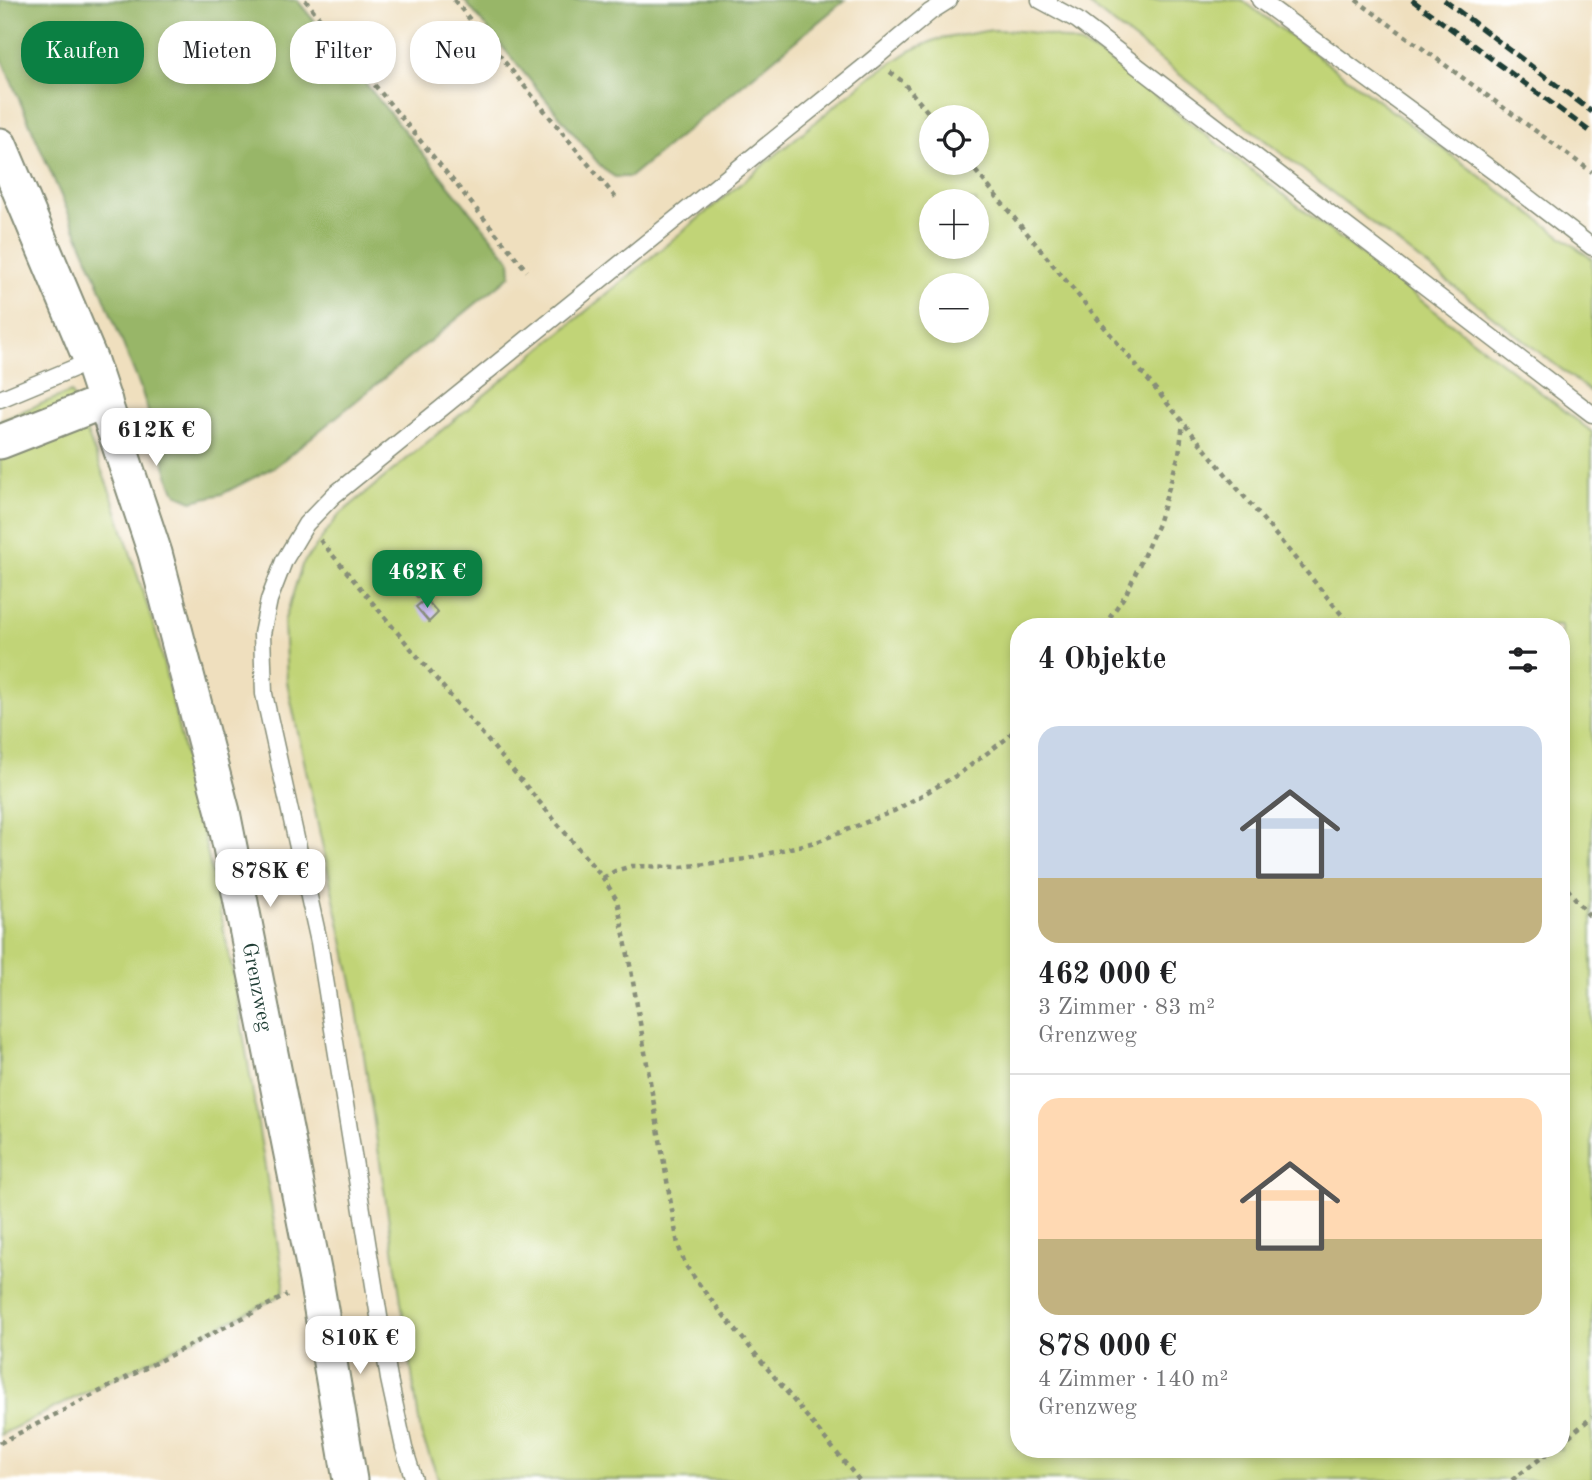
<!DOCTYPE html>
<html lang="de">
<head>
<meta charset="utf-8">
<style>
	:root { --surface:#fff; --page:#f2f2f2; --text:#202124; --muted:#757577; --line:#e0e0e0; --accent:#0b8043 }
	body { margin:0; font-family:"Old Standard TT",serif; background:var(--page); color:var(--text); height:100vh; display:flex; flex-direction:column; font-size:26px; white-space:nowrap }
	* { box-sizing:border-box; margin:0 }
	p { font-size:23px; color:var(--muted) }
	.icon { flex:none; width:38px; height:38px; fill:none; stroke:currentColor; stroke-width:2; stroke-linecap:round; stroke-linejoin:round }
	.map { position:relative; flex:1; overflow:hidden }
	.panel { position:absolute; left:1010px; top:618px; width:560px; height:840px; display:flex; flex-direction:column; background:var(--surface); border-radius:28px; box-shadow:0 4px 10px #0003 }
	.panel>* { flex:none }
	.hud { position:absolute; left:21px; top:21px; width:665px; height:63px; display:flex; gap:14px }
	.tools { position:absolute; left:919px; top:105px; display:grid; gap:14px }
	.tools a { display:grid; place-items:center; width:70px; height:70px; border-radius:50%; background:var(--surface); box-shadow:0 4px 10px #0003; font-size:35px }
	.price { position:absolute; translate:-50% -60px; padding:0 16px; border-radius:14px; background:#fff; color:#222; font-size:23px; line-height:46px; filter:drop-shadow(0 2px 4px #0008) }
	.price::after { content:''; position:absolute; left:50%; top:42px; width:21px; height:16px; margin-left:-10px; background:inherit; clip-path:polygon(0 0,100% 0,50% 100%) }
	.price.current { background:var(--accent); color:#fff }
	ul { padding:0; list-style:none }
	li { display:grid; align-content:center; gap:14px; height:371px; padding:0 28px }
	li+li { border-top:2px solid var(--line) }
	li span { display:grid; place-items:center; height:217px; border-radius:21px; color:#555 }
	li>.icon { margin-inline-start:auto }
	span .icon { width:126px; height:126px; fill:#fffc; stroke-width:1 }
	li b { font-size:30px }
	h2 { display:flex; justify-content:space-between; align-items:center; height:84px; padding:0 28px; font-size:30px }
	.pill { padding:0 24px; border-radius:28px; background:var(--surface); box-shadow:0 4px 10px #0003; font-size:24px; line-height:63px }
	.pill.current { background:var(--accent); color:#fff }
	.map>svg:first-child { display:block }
	.green { fill:#c1d477; stroke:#708856; stroke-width:2; fill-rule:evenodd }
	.forest { fill:#98b668; stroke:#5c7a4e; stroke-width:2 }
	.building { fill:#c7b8f5 }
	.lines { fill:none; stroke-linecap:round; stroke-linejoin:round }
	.lane-casing { stroke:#878e79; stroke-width:19 }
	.street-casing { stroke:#878e79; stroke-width:37 }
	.path { stroke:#878e79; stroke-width:4.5; stroke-dasharray:5 5; stroke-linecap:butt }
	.lane { stroke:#fff; stroke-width:16 }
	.street { stroke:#fff; stroke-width:33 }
	.rail { stroke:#1f3d34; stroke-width:5; stroke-dasharray:10 5; stroke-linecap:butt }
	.labels { text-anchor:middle; stroke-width:7; stroke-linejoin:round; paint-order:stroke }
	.street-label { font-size:21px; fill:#1f3d34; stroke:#fff }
</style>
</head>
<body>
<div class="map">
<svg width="1592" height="1480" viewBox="0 0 1592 1480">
	<rect width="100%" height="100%" fill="#fff"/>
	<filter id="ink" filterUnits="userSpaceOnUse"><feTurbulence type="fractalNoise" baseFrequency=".0143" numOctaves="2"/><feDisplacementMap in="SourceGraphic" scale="14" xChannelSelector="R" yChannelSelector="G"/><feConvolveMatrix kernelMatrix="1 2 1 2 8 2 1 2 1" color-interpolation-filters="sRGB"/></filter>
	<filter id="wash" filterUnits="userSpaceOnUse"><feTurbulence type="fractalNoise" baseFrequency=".00686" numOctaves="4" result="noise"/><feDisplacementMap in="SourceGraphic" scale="28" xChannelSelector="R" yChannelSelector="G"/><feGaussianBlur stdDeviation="1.57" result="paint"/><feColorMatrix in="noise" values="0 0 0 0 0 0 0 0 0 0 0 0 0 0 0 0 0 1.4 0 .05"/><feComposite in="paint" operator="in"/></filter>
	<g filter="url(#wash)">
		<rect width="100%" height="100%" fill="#efdfbe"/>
		<g class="green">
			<polygon points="1083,0 1242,0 1592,259 1592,393"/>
			<path d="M992 30C1030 30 1069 35 1102 56 1114 64 1125 73 1137 82L1592 432V1480H439L421 1434 355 996 287 682 284 622 302 565 339 515 870 77 910 51 935 40ZM931 117H976V163H931ZM931 201H976V247H931ZM931 285H976V331H931ZM1018 626H1561V1449H1018Z"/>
			<polygon points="71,392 114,502 157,636 200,819 234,978 284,1283 283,1292 278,1297 0,1435 0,420"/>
		</g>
		<g class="forest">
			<polygon points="0,0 297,0 510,260 511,275 276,466 222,494 192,501 178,495 171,484 141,389 94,272 0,55"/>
			<polygon points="464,0 845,0 630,177 615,177 603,169"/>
		</g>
		<g id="blocks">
			<g class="building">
				<polygon points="415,575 428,589 418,598 405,584"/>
				<polygon points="426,599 438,613 429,622 416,607"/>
			</g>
		</g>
	</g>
	<g filter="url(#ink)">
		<use href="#blocks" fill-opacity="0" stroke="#878e79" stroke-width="2"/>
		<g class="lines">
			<g class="lane-casing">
				<g id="lane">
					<polyline points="1040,0 1077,20 1592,414"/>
					<polyline points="1260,0 1496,173 1592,247"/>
					<polyline points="0,399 91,361"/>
					<polyline points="414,1480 404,1448 389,1379 319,942 264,694 262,634 269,600 284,561 306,524 334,495 869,63 930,12 949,0"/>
				</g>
			</g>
			<g class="street-casing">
				<g id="street">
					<polyline points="0,145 91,361 155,553 223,812 316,1280 350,1480"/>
					<polyline points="0,442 105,401"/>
				</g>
			</g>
			<g class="path">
				<polyline points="305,0 527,271"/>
				<polyline points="454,0 616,198"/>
				<polyline points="1356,0 1592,172"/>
				<polyline points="890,72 902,81 932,117"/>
				<polyline points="969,163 1351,626"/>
				<polyline points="320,540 603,878 617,900 631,970 678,1245 686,1266 707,1295 859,1480"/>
				<polyline points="1104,626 1126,594 1158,524 1179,454 1183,423"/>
				<polyline points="603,878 615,871 632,866 681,867 746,859 819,841 894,811 959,774 1006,739 1018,726"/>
				<polyline points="1561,881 1592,919"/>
				<polyline points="0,1443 287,1295"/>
				<polyline points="1561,1443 1592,1417"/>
				<polyline points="1512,1480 1553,1449"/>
			</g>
			<use href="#lane" class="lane"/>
			<use href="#street" class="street"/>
			<g class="rail">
				<polyline points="1412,0 1592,133"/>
				<polyline points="1444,0 1592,112"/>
			</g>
		</g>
	</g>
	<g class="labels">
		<g class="street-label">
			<text transform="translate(258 987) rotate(79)" y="7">Grenzweg</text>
		</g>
	</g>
</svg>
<div class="tools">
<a><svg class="icon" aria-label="locate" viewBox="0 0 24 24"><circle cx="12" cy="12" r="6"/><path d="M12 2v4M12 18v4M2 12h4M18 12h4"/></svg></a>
<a>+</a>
<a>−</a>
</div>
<b class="price" style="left:156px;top:468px">612K €</b>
<b class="price current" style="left:427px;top:610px">462K €</b>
<b class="price" style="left:270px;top:909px">878K €</b>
<b class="price" style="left:360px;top:1376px">810K €</b>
<div class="hud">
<a class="pill current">Kaufen</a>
<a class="pill">Mieten</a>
<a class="pill">Filter</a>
<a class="pill">Neu</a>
</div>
<section class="panel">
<h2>4 Objekte<svg class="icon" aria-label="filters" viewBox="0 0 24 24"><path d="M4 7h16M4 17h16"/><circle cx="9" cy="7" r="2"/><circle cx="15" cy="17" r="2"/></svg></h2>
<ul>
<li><span style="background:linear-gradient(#c9d6e8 70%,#c2b280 0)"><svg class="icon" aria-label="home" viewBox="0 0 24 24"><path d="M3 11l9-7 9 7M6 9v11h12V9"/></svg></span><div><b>462 000 €</b><p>3 Zimmer · 83 m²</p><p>Grenzweg</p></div></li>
<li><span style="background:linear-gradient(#ffd9b3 65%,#c2b280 0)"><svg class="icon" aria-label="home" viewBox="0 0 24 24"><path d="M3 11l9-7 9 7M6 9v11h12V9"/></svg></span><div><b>878 000 €</b><p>4 Zimmer · 140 m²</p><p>Grenzweg</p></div></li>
</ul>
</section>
</div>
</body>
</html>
